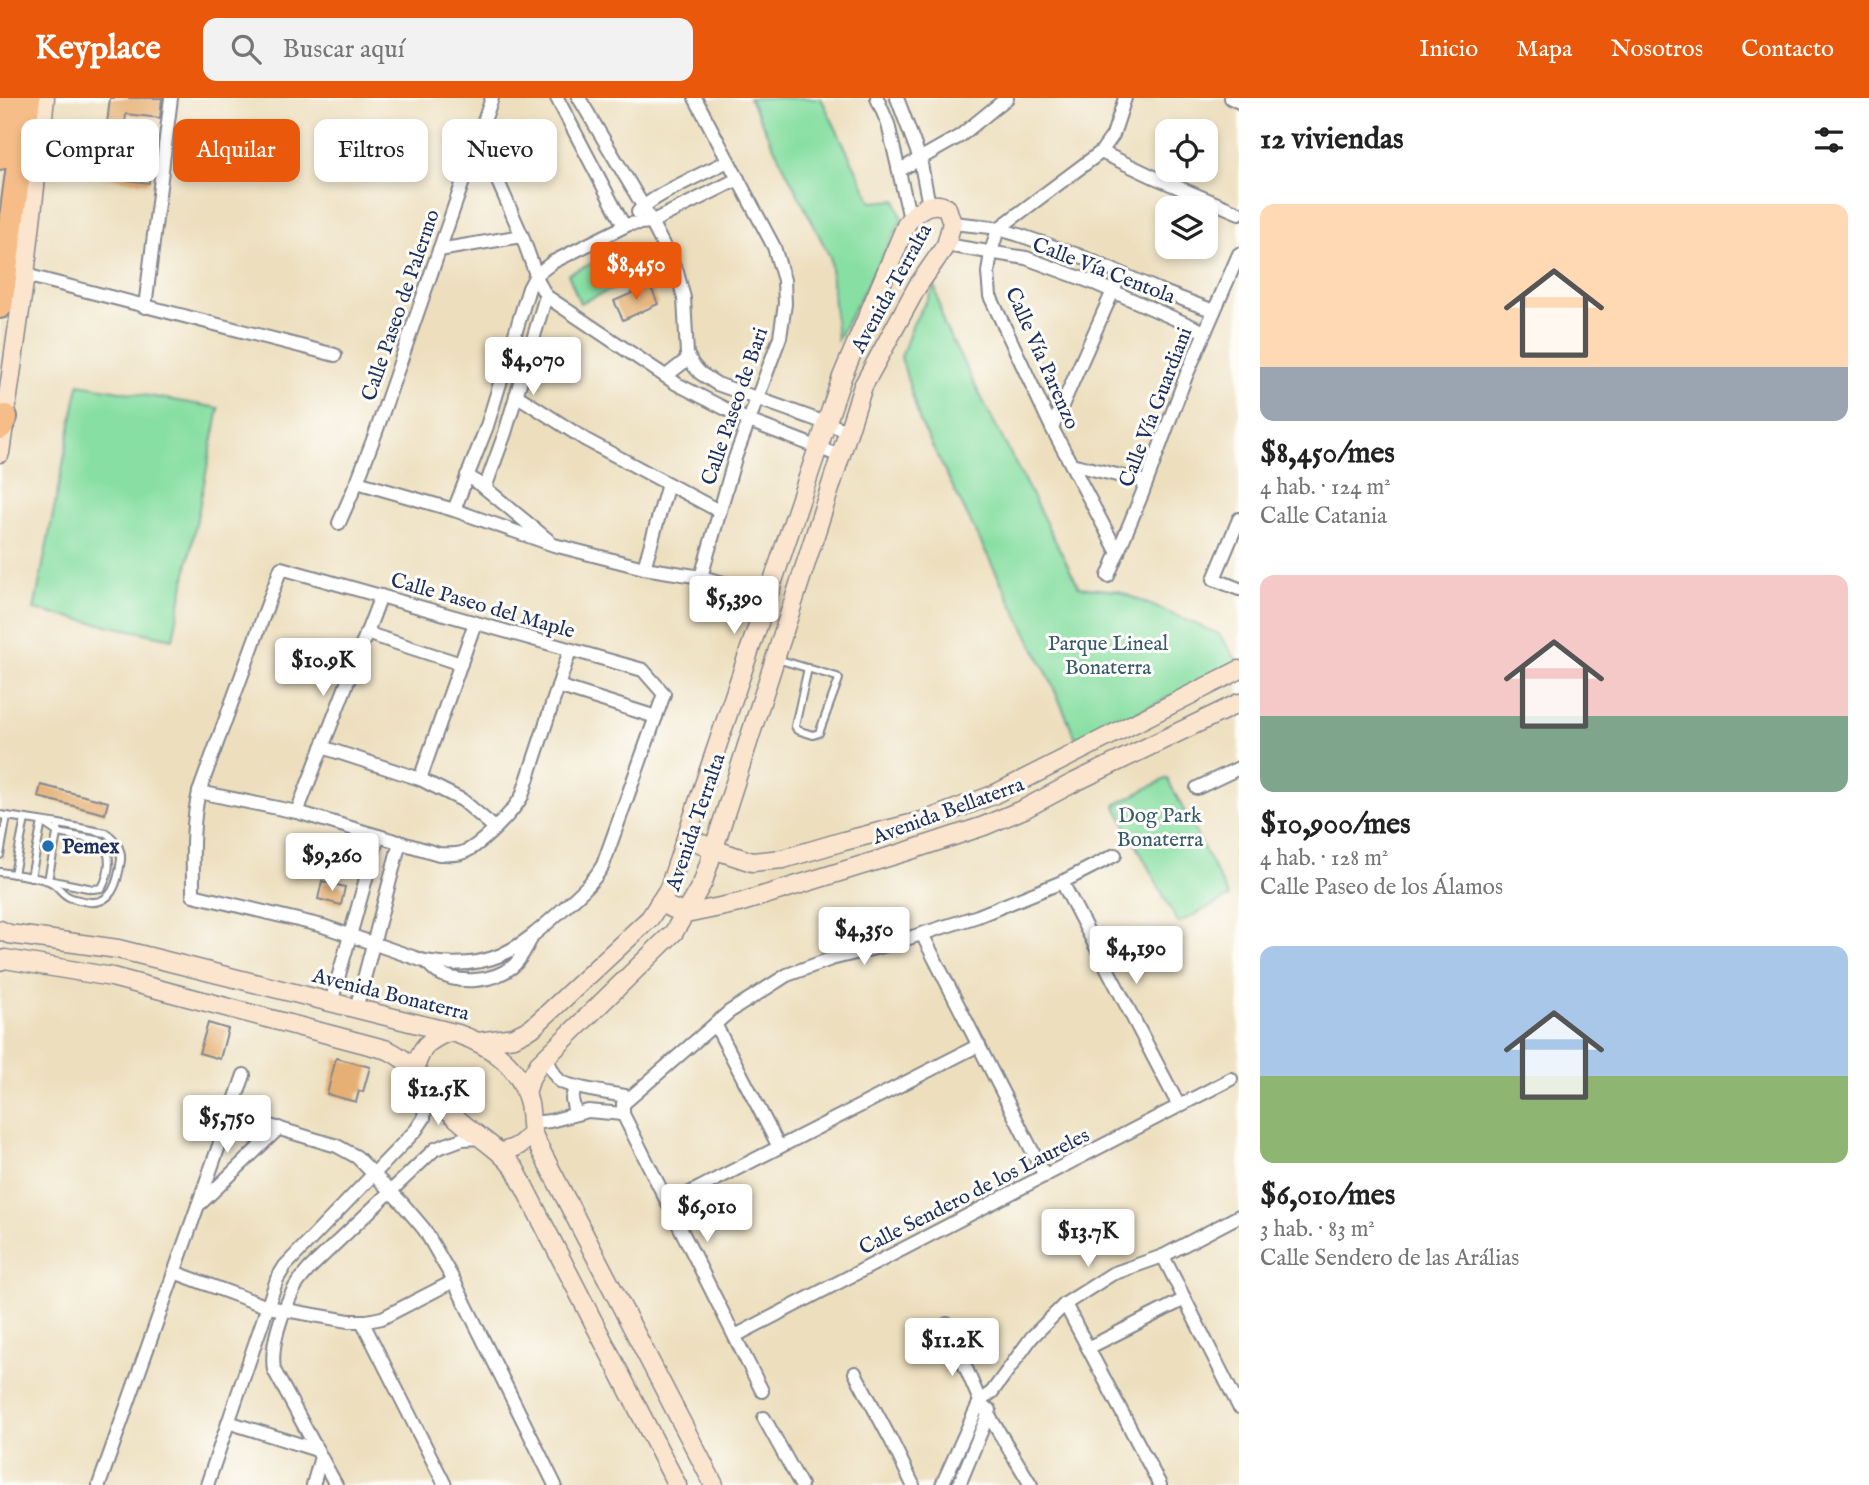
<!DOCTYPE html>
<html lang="es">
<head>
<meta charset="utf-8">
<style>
	:root { --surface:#fff; --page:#f2f2f2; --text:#222; --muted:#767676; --accent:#ea580c }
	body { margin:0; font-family:"IM FELL English",serif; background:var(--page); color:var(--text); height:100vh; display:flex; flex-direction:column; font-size:26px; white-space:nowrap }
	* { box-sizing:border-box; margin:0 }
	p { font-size:23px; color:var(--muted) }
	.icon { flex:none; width:38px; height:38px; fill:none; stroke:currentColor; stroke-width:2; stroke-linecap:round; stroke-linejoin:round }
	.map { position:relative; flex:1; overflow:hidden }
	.side { display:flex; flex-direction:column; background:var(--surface); width:630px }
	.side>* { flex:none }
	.top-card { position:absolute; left:21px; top:21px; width:665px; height:63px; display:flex; gap:14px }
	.buttons { position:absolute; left:1155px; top:21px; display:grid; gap:14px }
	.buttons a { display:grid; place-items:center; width:63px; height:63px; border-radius:14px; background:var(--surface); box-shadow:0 4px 10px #0003; font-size:35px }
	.price { position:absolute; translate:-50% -60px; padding:0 16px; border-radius:7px; background:#fff; color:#222; font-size:23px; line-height:46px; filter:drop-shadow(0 2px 4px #0008) }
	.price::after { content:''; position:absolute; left:50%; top:42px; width:21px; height:16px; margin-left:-10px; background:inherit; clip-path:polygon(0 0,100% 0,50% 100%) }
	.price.selected { background:var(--accent); color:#fff }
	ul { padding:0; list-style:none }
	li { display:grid; align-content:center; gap:14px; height:371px; padding:0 21px }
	li span { display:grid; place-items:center; height:217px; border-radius:14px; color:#555 }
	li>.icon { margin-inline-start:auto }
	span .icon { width:126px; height:126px; fill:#fffc; stroke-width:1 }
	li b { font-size:30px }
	h2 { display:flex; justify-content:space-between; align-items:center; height:84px; padding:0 21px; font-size:30px }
	.pill { padding:0 24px; border-radius:14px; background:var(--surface); box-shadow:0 4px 10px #0003; font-size:24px; line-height:63px }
	.pill.selected { background:var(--accent); color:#fff }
	header { display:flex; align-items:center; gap:42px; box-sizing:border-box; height:98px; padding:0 35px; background:var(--accent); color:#fff }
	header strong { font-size:33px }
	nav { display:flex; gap:38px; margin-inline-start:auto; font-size:24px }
	.search { width:490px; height:63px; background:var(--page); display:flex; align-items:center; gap:18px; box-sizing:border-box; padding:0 24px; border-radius:14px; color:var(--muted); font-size:26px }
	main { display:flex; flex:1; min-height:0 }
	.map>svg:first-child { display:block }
	.green { fill:#88dfa3; stroke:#528780; stroke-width:2 }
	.building { fill:#e6b074 }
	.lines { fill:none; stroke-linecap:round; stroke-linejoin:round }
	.lane-casing { stroke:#84878e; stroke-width:10 }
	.street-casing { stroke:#84878e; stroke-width:16 }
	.secondary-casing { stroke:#84878e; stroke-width:21 }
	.highway-casing { stroke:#84878e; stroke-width:28 }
	.lane { stroke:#fff; stroke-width:6 }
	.street { stroke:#fff; stroke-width:12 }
	.secondary { stroke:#fce5cf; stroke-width:18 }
	.highway { stroke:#f7bd88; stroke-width:24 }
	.poi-dot { fill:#1f6fb2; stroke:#fdfcf7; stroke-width:2.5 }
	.labels { text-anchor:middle; stroke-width:6; stroke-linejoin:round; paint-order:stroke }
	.street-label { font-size:21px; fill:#1b2f5e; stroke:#fdfcf7 }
	.park-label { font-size:21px; fill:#365b6f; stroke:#fdfcf7 }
	.poi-label { font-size:21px; font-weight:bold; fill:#1b2f5e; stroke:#fdfcf7; text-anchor:start }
</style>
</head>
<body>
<header>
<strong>Keyplace</strong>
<div class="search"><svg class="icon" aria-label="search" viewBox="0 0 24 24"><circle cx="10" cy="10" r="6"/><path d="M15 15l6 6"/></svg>Buscar aquí</div>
<nav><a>Inicio</a><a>Mapa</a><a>Nosotros</a><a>Contacto</a></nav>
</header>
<main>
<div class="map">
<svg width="1239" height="1387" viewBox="0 0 1239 1387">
	<rect width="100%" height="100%" fill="#fdfcf7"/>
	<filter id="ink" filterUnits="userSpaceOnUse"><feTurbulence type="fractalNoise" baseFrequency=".0143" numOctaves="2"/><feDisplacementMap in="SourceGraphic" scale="14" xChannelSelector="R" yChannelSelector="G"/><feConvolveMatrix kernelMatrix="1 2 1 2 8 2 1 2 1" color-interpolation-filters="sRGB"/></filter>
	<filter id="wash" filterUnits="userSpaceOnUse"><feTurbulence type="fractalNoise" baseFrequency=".00686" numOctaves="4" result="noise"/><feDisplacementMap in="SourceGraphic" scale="28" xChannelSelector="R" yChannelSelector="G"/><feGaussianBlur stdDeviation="1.57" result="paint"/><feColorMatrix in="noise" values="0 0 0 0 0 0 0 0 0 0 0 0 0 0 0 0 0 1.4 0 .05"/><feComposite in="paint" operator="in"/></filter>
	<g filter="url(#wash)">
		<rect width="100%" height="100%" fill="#eddfbe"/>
		<g class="green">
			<polygon points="749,0 821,0 872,104 896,102 902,122 837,242 830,159"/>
			<polygon points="622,152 635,182 580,205 568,176"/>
			<polygon points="935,188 944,227 1079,489 1118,493 1219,536 1238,564 1078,645 1048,577 920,324 901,259 913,226"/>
			<polygon points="79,286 219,310 173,541 34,512"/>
			<polygon points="1167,680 1229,799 1178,825 1115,707"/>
		</g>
		<g id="blocks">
			<g class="building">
				<polygon points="110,0 162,0 160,20 126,16 122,52 152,56 149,85 101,79"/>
				<polygon points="650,187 658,206 623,222 614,203"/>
				<polygon points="41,687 108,704 105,716 38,699"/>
				<polygon points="322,783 345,789 341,807 318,801"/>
				<polygon points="208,925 228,931 220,961 199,955"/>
				<polygon points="336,960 370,969 363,994 359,993 356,1004 327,996"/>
			</g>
		</g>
	</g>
	<g filter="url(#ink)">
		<use href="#blocks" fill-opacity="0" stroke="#84878e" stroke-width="2"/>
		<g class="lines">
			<g class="lane-casing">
				<g id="lane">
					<polyline points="777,561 837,579 839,581 819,635 813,637 797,632 795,628 808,570"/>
					<path d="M0 717 59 726 48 782 93 791 102 790C110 774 112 757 102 743L58 735 42 724 31 779"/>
					<polyline points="0,757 7,718"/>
					<path d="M0 774C15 776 33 778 48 783 58 786 60 795 69 799 73 801 79 802 84 803 112 810 118 784 121 762 122 751 115 741 106 735L59 726"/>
					<polyline points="14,776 25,721"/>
				</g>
			</g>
			<g class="street-casing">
				<g id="street">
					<polyline points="557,0 624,128"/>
					<polyline points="579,0 643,108 677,174 684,200 687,256 693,267 700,275 717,286 848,333"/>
					<polyline points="695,0 774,149 784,182 785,206 780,239 735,360 701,479"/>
					<polyline points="877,0 888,26 910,121"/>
					<polyline points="897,0 920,61 929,107"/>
					<polyline points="1231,0 1239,4"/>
					<polyline points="478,38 522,138 539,185 546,198"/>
					<polyline points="1101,54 1156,80 1239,115"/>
					<polyline points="900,72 960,38 1007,0"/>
					<path d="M638 114C651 98 707 74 728 63"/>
					<polyline points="952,125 991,129 1016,136 1078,157 1161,193 1214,213"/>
					<polyline points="946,147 1026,160 1094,185 1205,234"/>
					<polyline points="439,152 522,138"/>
					<polyline points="25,177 335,257"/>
					<polyline points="546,198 677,286 749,323 840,358"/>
					<polyline points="145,209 171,0"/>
					<polyline points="666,278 689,260"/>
					<polyline points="516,297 586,342 719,413"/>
					<polyline points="1052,330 1121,175"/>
					<polyline points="1071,366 1146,384"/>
					<polyline points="467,377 485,390 548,442"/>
					<polyline points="357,384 454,412 554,447 644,470 701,479 739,489"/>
					<polyline points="485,390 505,335 546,198"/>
					<polyline points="454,412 487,328 525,203 529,190 536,177 553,164 629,126 651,124 738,81"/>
					<polyline points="1239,421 1214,481 1239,491"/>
					<polyline points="339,425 357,384 376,334 492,0"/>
					<polyline points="1118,455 1052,330 990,198 988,175 991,154 998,131 1101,54 1113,37 1125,0"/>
					<path d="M281 470 643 572 664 596 603 767C593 785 578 797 563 811 517 853 490 874 424 863L323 828 193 797C193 763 191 728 199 694Z"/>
					<polyline points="644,470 668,386"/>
					<polyline points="1108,478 1142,396 1186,278 1239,156"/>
					<polyline points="366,535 461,566"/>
					<polyline points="558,588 656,619"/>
					<polyline points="322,649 420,681 462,702 495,730"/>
					<polyline points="420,681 475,525"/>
					<polyline points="1197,690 1239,670"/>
					<path d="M199 694 297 714 439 756C446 756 454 757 461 755 478 751 513 714 522 698L570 552"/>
					<polyline points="297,714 381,498"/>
					<polyline points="1062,784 1179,1008"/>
					<polyline points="922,836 1045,1078"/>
					<path d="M425 863C429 866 433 871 437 874 459 887 492 884 512 869 521 862 525 851 531 841"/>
					<polyline points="331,905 378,738"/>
					<polyline points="356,911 400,744"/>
					<polyline points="715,926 779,1049"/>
					<path d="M546 959C550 967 553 977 560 983 569 990 615 996 630 999"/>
					<polyline points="230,1016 337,1048 357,1059 402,1105 424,1131 454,1183 555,1387"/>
					<polyline points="575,1016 572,1001 575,989"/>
					<polyline points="532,1025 550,1023 588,1013 623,1016"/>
					<polyline points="201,1105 279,1030"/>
					<polyline points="668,1106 979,947"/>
					<polyline points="1163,1158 1239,1309"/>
					<polyline points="174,1174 268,1209 349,1223 367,1223 382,1220 454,1183"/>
					<polyline points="1065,1206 1160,1387"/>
					<polyline points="362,1223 445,1387"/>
					<polyline points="947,1226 980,1303 1031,1387"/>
					<polyline points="735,1238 1231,981"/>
					<polyline points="1088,1250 1185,1201"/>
					<polyline points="855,1275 892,1344 913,1387"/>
					<polyline points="762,1293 623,1016 623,1006 729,914 787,877 831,861 887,847 978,818 1062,784 1115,757"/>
					<polyline points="764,1320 801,1387"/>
					<polyline points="228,1324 317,1352"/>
					<polyline points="99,1387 244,977"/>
					<polyline points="207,1387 277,1181 285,1168 416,1032 424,1020 427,985"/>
					<polyline points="313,1387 321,1359"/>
					<path d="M336 1387 274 1272C270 1247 282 1214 294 1191 298 1183 305 1176 311 1169L435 1051 462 1041 481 1040"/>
					<polyline points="942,1387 980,1303 992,1294 1032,1239 1065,1206 1112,1176 1163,1158 1239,1118"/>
					<polyline points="959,1387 990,1312"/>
				</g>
			</g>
			<g class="secondary-casing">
				<g id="secondary">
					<polyline points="0,355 25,177 45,0"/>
					<polyline points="687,739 713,751 752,764 783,761 844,743 926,722 993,697 1239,572"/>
					<polyline points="659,805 686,816 739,805 908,753 984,728 1024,711 1073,685 1239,605"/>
					<path d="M0 832 9 836 118 851 458 936C492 948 521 968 529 1006 531 1014 530 1024 532 1033 534 1040 538 1047 541 1053L714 1387"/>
					<path d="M0 863 5 861 112 879 388 952C423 970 428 992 453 1017 473 1036 498 1049 515 1071L677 1387"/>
					<path d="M479 944 514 939 532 930 650 820 669 790 842 279 907 125C916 113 931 101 947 110L952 125 946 147 917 189 863 288 703 784 674 834 539 966 531 979 526 995"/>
					<path d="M415 970C422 948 427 943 448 934"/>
					<path d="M501 1054C515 1051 524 1046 532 1033"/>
				</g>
			</g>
			<g class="highway-casing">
				<g id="highway">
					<polyline points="0,59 9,0"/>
					<polyline points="0,208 28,0"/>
					<polyline points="0,329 5,319"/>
				</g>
			</g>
			<use href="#lane" class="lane"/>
			<use href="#street" class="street"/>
			<use href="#secondary" class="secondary"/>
			<use href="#highway" class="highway"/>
		</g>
	</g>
	<circle class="poi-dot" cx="48" cy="748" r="7"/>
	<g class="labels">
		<g class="street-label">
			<text transform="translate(1104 172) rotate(21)" y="7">Calle Vía Centola</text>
			<text transform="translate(891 190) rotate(-61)" y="7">Avenida Terralta</text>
			<text transform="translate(400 207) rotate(-71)" y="7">Calle Paseo de Palermo</text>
			<text transform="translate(1043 260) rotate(66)" y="7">Calle Vía Parenzo</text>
			<text transform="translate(734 308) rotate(-71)" y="7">Calle Paseo de Bari</text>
			<text transform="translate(1155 309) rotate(-69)" y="7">Calle Vía Guardiani</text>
			<text transform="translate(483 507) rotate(16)" y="7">Calle Paseo del Maple</text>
			<text transform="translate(948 712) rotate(-20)" y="7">Avenida Bellaterra</text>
			<text transform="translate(695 724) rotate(-71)" y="7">Avenida Terralta</text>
			<text transform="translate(391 896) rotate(14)" y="7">Avenida Bonaterra</text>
			<text transform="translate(974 1093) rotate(-27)" y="7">Calle Sendero de los Laureles</text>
		</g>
		<g class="park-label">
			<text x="1108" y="552">Parque Lineal<tspan x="1108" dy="24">Bonaterra</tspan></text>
			<text x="1160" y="724">Dog Park<tspan x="1160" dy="24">Bonaterra</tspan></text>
		</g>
		<g class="poi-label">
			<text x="62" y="755">Pemex</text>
		</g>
	</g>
</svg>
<div class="buttons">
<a><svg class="icon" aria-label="locate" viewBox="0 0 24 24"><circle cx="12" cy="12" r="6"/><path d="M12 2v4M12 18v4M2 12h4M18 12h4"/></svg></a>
<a><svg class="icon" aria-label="layers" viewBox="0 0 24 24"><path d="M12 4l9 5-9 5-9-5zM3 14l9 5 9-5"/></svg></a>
</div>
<b class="price selected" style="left:636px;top:204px">$8,450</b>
<b class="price" style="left:533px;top:299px">$4,070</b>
<b class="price" style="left:734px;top:538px">$5,390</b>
<b class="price" style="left:323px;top:600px">$10.9K</b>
<b class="price" style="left:332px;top:795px">$9,260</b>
<b class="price" style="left:864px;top:869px">$4,350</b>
<b class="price" style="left:1136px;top:888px">$4,190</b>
<b class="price" style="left:438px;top:1029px">$12.5K</b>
<b class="price" style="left:227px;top:1057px">$5,750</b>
<b class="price" style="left:707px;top:1146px">$6,010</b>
<b class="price" style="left:1088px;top:1171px">$13.7K</b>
<b class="price" style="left:952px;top:1280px">$11.2K</b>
<div class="top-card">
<a class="pill">Comprar</a>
<a class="pill selected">Alquilar</a>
<a class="pill">Filtros</a>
<a class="pill">Nuevo</a>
</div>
</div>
<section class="side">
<h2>12 viviendas<svg class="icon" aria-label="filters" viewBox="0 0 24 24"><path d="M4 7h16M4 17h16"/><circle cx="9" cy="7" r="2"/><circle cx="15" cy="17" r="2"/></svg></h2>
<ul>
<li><span style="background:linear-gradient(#ffd9b3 75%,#9aa5b1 0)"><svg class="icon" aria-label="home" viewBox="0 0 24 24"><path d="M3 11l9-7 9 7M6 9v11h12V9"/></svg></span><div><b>$8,450/mes</b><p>4 hab. · 124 m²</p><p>Calle Catania</p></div></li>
<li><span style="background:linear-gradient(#f6c9c9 65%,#7fa58c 0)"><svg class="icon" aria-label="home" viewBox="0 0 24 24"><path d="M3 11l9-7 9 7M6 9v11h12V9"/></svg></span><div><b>$10,900/mes</b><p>4 hab. · 128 m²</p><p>Calle Paseo de los Álamos</p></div></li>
<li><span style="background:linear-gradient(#a9c7e8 60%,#8fb573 0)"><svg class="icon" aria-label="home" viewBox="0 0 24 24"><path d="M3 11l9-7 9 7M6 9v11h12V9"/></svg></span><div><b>$6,010/mes</b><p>3 hab. · 83 m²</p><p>Calle Sendero de las Arálias</p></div></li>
</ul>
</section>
</main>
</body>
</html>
